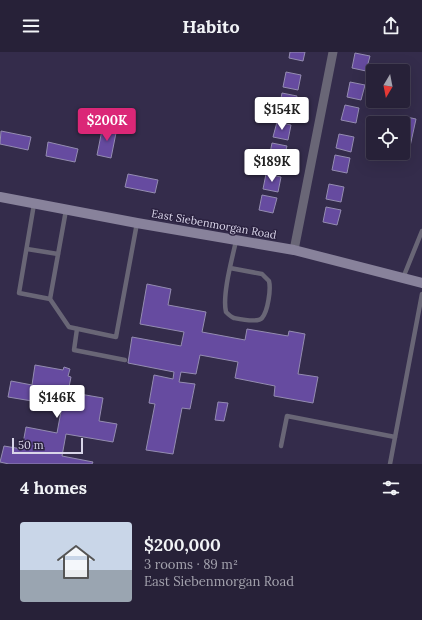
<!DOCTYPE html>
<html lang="en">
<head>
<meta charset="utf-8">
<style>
	:root { --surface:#272138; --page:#2f2940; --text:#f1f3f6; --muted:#a4a3ae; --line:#433e53; --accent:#db2777 }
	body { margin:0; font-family:Lora,serif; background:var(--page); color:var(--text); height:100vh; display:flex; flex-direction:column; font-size:15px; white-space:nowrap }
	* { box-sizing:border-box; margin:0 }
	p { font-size:13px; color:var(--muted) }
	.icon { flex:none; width:22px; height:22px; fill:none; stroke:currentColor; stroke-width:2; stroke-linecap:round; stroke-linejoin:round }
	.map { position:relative; height:412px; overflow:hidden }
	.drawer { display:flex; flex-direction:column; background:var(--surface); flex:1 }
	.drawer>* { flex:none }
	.needle { width:26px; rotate:190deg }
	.tools { position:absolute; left:366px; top:12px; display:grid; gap:8px }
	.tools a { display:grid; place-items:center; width:44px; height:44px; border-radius:4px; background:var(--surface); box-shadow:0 4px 16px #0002,0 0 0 1px var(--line); font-size:20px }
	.scale { position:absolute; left:12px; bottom:10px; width:71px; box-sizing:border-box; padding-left:4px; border:2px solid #d9d5e9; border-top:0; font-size:11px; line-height:14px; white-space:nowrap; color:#d9d5e9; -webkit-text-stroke:3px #2b2240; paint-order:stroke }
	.price { position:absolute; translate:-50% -34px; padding:0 9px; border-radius:4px; background:#fff; color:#222; font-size:13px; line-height:26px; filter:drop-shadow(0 1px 2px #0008) }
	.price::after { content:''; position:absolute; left:50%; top:24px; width:12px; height:9px; margin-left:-6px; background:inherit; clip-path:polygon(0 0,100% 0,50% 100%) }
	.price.active { background:var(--accent); color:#fff }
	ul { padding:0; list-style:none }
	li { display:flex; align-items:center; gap:12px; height:100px; padding:0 20px }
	li span { display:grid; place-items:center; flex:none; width:112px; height:80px; border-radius:4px; color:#555 }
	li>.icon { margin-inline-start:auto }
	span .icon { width:48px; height:48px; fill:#fffc; stroke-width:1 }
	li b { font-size:17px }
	h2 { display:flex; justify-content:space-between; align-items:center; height:48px; padding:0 20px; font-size:17px }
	header { display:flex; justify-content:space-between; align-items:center; height:52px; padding:0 20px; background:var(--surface); font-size:18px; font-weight:700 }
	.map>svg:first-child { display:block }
	.building { fill:#664ba0; stroke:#948cb1 }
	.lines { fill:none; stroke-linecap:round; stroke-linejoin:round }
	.lane { stroke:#696676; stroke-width:4.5 }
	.street { stroke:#696676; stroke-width:9 }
	.secondary { stroke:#88829b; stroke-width:10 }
	.labels { text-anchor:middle; stroke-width:3; stroke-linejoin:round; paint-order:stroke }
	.street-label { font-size:11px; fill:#d9d5e9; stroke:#2b2240 }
</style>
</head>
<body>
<header><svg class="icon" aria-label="menu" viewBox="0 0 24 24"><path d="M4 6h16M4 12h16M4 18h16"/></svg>Habito<svg class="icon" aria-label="share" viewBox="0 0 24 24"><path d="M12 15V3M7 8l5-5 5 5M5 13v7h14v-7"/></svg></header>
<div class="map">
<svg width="422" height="412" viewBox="0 0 422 412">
	<rect width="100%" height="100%" fill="#342c4b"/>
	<g class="building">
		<polygon points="290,0 305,0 303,9 289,6"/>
		<polygon points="355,1 370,4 366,19 352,16"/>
		<polygon points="286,20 301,23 298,38 283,35"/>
		<polygon points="350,30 365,33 361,48 347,45"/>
		<polygon points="282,41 297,44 294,59 279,56"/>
		<polygon points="345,53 359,56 356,71 341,68"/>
		<polygon points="402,64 416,67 409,99 403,98 403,71 400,71"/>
		<polygon points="277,70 291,73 288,88 273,85"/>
		<polygon points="103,73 117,76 111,106 97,103"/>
		<polygon points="1,79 31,85 28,98 0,92"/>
		<polygon points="339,82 354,85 351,100 336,96"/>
		<polygon points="48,90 78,97 75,110 46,104"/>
		<polygon points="272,91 287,94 283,109 269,106"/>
		<polygon points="335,103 350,106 347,121 332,118"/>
		<polygon points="128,122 158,128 155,141 125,135"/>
		<polygon points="266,122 281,125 278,140 263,137"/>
		<polygon points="329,132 344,135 341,150 326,147"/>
		<polygon points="262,143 277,146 273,161 259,158"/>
		<polygon points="326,155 341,158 337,173 323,170"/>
		<polygon points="147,232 171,237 168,253 206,260 202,280 245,288 247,277 288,284 289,279 305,282 298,322 318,325 313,351 274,344 275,334 235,326 238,310 200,303 196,322 181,320 179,330 195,332 190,357 182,356 173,402 146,398 155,352 149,351 154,323 173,327 174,320 128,311 132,285 181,294 184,280 140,272"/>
		<polygon points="35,313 63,318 64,315 70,317 68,324 71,325 68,340 103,346 99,369 117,372 113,390 66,382 62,404 93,410 92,412 9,412 0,410 4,394 22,397 26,375 57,381 62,354 8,345 11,329 32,333"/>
		<polygon points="218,350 228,351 224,369 215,368"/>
	</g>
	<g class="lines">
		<g class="lane">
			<polyline points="34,152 19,241 50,247"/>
			<polyline points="66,158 50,247 69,275 116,285 137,171"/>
			<polyline points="27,197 58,202"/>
			<path d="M230 216 262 222 269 229C271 237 268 259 262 266 258 271 239 267 234 266 231 265 228 262 226 260 222 243 232 207 236 189"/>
			<polyline points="403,226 422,179"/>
			<polyline points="77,277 74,298 125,308"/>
			<polyline points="281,394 287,364 395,385"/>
			<polyline points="390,412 422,242"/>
		</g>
		<polyline class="street" points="294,198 333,0"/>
		<polyline class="secondary" points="0,145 137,171 294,198 422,231"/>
	</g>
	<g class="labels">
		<g class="street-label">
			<text transform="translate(214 172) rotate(10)" y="4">East Siebenmorgan Road</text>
		</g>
	</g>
</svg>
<div class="tools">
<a><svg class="needle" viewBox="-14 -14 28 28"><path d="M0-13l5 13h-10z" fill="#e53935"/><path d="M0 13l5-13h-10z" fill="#a4a3ae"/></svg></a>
<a><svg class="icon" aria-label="locate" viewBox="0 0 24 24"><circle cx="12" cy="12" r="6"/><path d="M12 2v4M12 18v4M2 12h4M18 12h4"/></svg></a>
</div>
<div class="scale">50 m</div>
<b class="price" style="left:282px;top:79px">$154K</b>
<b class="price active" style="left:107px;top:90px">$200K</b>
<b class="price" style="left:272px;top:131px">$189K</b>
<b class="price" style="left:57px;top:367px">$146K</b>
</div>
<section class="drawer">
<h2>4 homes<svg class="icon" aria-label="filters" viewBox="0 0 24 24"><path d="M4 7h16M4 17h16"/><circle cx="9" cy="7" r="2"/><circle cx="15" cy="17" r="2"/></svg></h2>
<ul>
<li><span style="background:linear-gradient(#c9d6e8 60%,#9aa5b1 0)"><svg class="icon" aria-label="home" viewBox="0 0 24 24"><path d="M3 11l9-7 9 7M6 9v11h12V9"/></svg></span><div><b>$200,000</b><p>3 rooms · 89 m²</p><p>East Siebenmorgan Road</p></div></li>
</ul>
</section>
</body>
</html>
